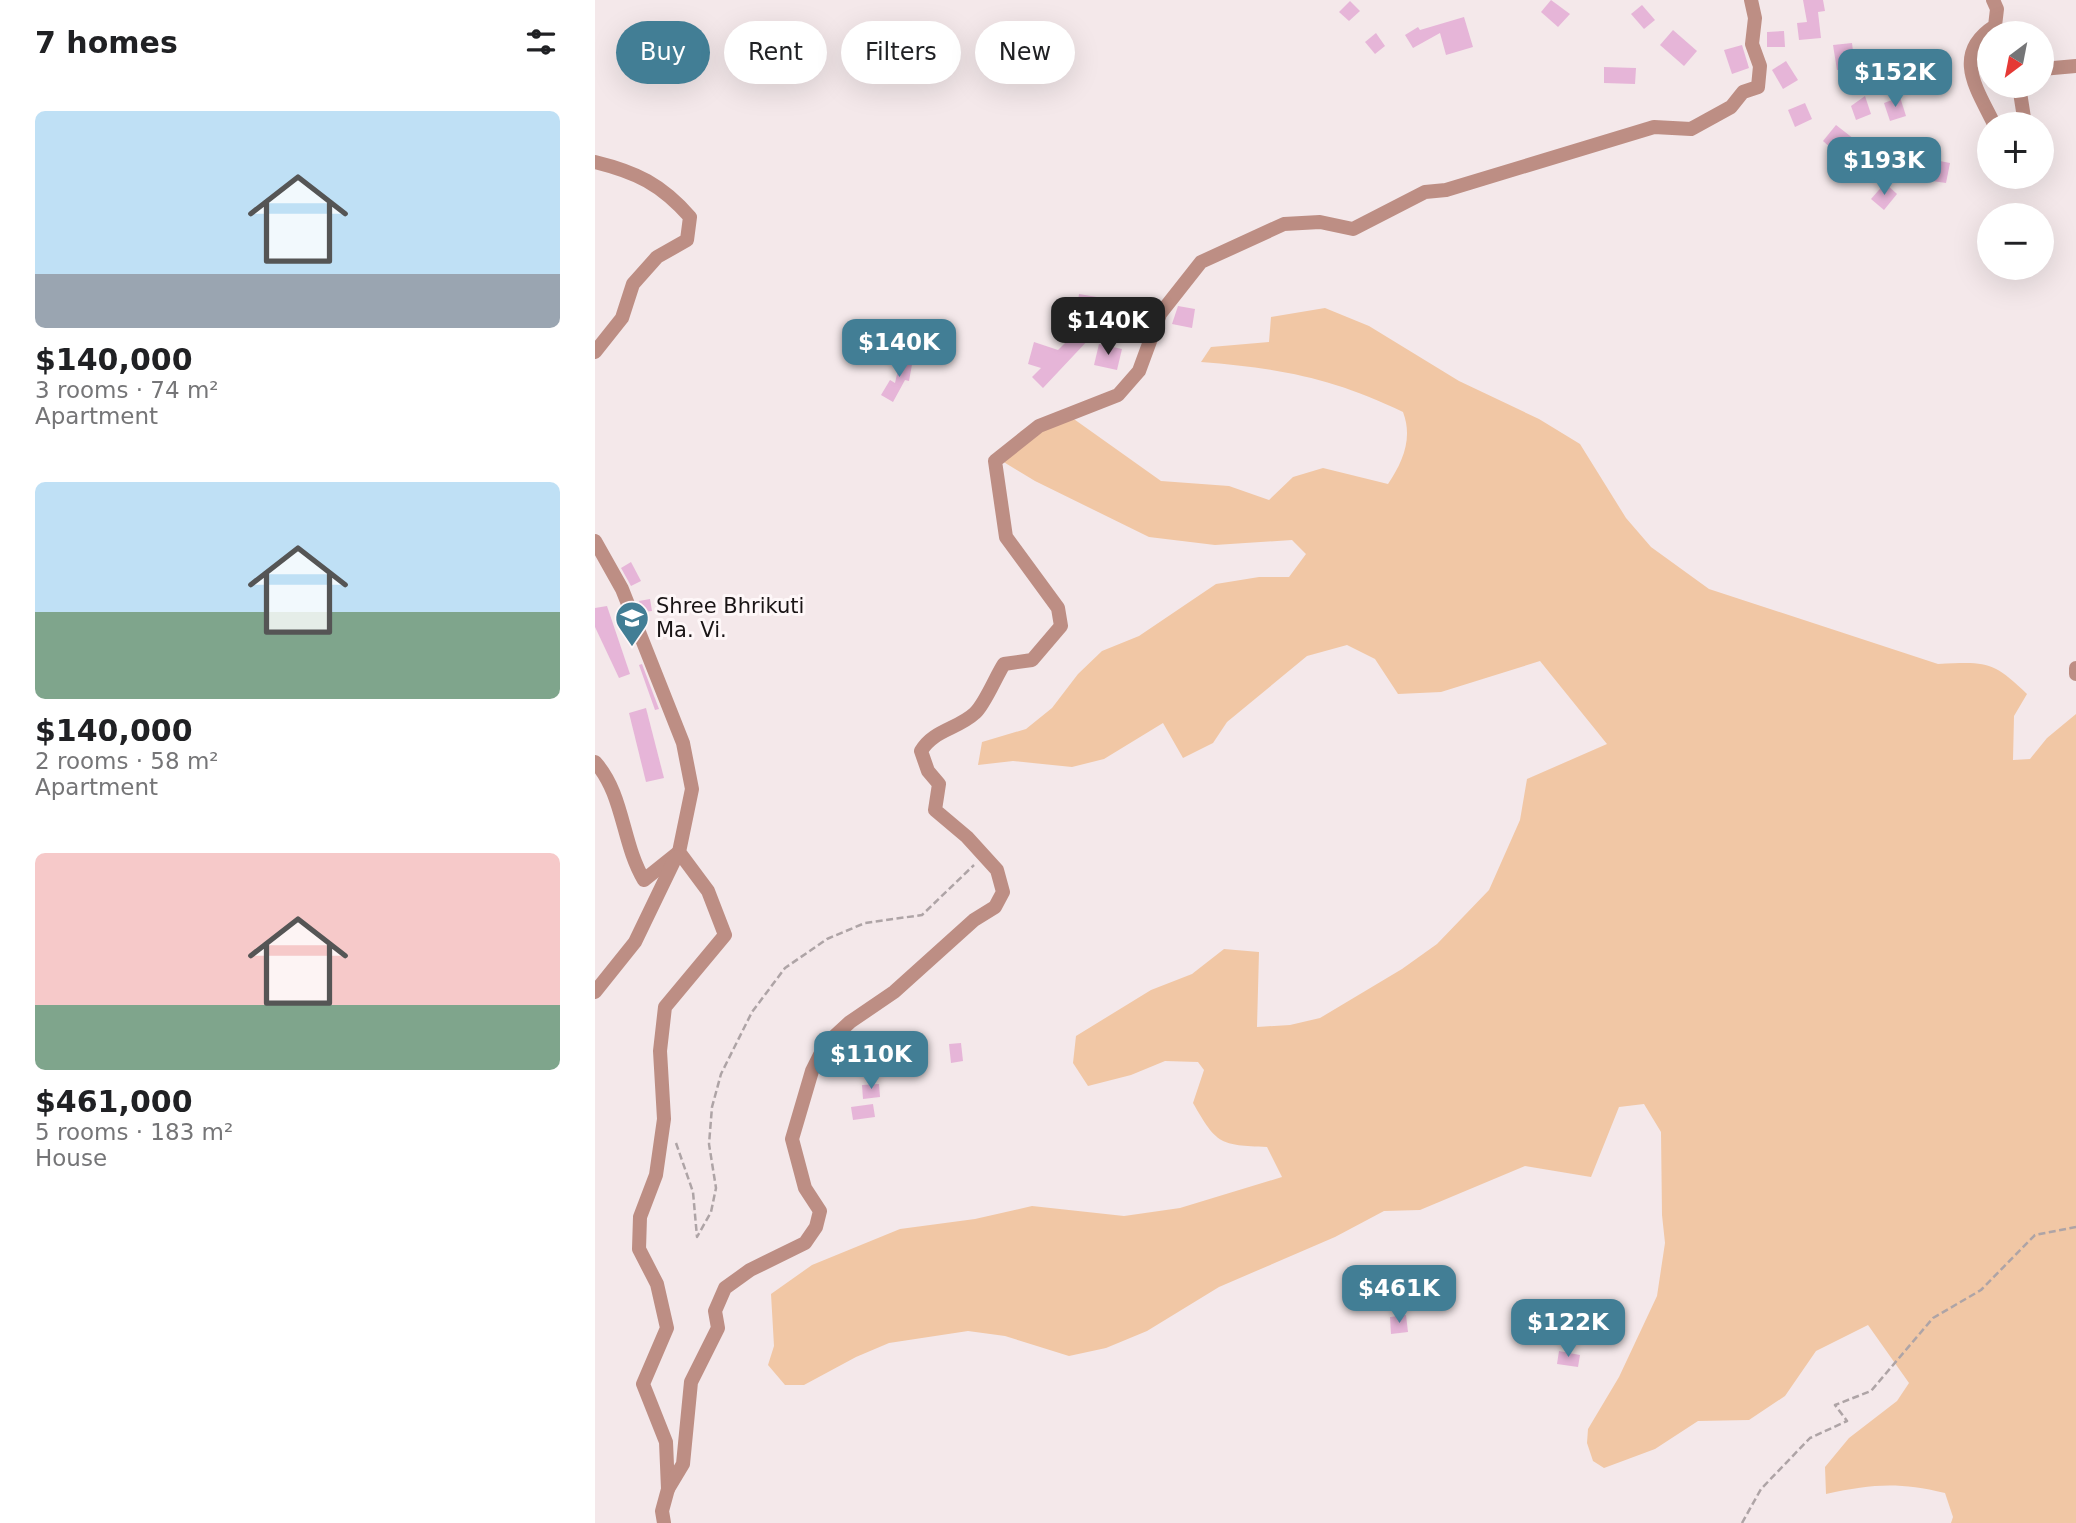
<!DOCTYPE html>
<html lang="en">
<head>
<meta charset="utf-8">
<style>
	:root { --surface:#fff; --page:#f2f2f2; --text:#202124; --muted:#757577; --accent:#427e95 }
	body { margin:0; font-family:"DejaVu Sans",sans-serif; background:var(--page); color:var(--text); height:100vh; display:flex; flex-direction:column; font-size:26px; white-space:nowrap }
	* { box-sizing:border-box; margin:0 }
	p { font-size:23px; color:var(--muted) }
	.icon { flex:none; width:38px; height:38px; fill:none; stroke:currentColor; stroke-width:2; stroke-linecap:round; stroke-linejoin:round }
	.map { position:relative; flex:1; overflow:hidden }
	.sheet { display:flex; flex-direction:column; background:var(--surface); width:595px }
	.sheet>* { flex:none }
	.banner { position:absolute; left:21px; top:21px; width:665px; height:63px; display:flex; gap:14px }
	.needle { width:46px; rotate:212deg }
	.fabs { position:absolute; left:1382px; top:21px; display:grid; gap:14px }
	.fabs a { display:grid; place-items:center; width:77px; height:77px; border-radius:50%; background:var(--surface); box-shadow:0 7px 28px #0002; font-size:35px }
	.price { position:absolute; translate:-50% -60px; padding:0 16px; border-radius:14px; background:var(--accent); color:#fff; font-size:23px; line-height:46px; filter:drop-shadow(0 2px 4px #0008) }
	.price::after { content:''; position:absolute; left:50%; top:42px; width:21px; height:16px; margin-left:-10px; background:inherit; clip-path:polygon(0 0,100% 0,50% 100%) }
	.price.active { background:#222; color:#fff }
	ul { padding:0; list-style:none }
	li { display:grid; align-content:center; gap:14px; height:371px; padding:0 35px }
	li span { display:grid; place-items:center; height:217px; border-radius:10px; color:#555 }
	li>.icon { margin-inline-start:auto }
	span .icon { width:126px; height:126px; fill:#fffc; stroke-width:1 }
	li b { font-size:30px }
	h2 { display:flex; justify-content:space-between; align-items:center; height:84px; padding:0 35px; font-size:30px }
	.chip { padding:0 24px; border-radius:32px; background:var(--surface); box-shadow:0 7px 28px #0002; font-size:24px; line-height:63px }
	.chip.active { background:var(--accent); color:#fff }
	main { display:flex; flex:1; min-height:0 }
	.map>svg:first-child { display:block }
	.green { fill:#f1c7a5 }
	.building { fill:#e6b5d8 }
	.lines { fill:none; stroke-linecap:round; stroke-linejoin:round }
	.path { stroke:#aea4a6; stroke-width:2.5; stroke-dasharray:7 3.5; stroke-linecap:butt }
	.minor { stroke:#bd8e84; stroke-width:14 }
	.labels { text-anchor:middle; stroke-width:6; stroke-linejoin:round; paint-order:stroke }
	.poi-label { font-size:21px; fill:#1a1516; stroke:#fef7f8; text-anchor:start }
</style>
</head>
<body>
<main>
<section class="sheet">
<h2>7 homes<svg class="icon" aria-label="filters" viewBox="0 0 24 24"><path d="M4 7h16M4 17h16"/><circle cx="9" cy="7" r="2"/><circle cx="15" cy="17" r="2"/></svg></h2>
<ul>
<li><span style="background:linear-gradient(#bfe0f5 75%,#9aa5b1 0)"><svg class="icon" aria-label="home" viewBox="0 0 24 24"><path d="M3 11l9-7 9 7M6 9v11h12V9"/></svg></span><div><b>$140,000</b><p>3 rooms · 74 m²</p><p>Apartment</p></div></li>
<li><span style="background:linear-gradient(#bfe0f5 60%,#7fa58c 0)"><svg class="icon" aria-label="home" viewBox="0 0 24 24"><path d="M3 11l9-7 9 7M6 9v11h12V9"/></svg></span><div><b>$140,000</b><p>2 rooms · 58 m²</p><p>Apartment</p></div></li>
<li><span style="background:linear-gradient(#f6c9c9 70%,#7fa58c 0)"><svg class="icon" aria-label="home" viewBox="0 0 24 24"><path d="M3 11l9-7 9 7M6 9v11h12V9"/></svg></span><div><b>$461,000</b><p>5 rooms · 183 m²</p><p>House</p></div></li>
</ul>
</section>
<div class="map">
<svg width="1481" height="1523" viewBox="0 0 1481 1523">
	<rect width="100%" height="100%" fill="#f4e8ea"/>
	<path class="green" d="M730 308 774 326 864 381 944 419 985 444 1031 518 1056 547 1114 589 1343 664C1391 662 1397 660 1432 694L1419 716 1418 760 1435 759 1452 738 1481 714V1523H1356L1358 1517 1350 1493C1303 1482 1278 1484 1231 1494L1230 1467 1254 1438 1302 1401 1314 1383 1273 1325 1221 1351 1190 1396 1154 1420 1103 1421 1060 1449 1009 1468 998 1461 992 1443 993 1429 1024 1377 1062 1296 1070 1243 1067 1215 1066 1132 1049 1104 1024 1107 996 1177 930 1166 825 1210 789 1211 740 1237 624 1287 552 1331 511 1348 474 1356 410 1336 373 1331 294 1343 261 1357 209 1385H190L173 1365 179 1346 176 1294 217 1265 305 1229 380 1219 437 1206 529 1216 585 1208 687 1177 672 1147C625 1145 622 1145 598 1103L609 1070 603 1062 570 1061 536 1075 493 1086 478 1063 481 1036 556 990 597 974 629 949 664 952 662 1027 695 1025 725 1018 807 969 842 944 894 890 925 820 932 779 1012 744 945 661 846 692 803 694 780 659 752 645 712 656 632 722 618 743 588 758 568 723 509 759 477 767 418 761 383 765 387 742 431 729 457 708 483 674 507 651 544 636 621 584 664 577H694L711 554 697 540 620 545 554 537 440 481 407 461 426 431 476 417 566 481 634 486 674 500 698 477 728 468 793 484C808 462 818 438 808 412 738 378 683 368 606 362L616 347 674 342 676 317Z"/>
	<g class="building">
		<polygon points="956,0 975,14 963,27 946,12"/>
		<polygon points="1208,0 1228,0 1230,11 1223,12 1226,38 1204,40 1202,23 1212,22"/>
		<polygon points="755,1 765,11 754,21 744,12"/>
		<polygon points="1047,5 1060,20 1049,29 1036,14"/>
		<polygon points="869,17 878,47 851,55 845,33 818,48 810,35 823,27 825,30"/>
		<polygon points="1078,30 1102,51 1089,66 1065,45"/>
		<polygon points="1189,31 1190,47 1172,47 1172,32"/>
		<polygon points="781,33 790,46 780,54 770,42"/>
		<polygon points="1257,43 1260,68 1242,70 1238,45"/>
		<polygon points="1147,45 1154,68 1137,74 1129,50"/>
		<polygon points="1191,61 1203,80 1188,89 1177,70"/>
		<polygon points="1009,67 1041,68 1040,84 1009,83"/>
		<polygon points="1270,96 1276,114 1261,120 1256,106"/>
		<polygon points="1305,97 1311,116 1295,121 1289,103"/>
		<polygon points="1210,103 1217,119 1200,127 1193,110"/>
		<polygon points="1241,125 1286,160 1272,180 1228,141"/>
		<polygon points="1335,140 1337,156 1319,159 1316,143"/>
		<polygon points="1340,160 1355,163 1351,183 1337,181"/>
		<polygon points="1290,183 1302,194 1289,210 1276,199"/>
		<polygon points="484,294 502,297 495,338 448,388 437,377 446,368 433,364 439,342 463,350 477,336"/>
		<polygon points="583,306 600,309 597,328 577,324"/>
		<polygon points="504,344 527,349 522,370 499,365"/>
		<polygon points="306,356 318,359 314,381 310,380 298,402 286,395 295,380 300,383"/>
		<polygon points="36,562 46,581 36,586 26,568"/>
		<polygon points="55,599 57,611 47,612 44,601"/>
		<polygon points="12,606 35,674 24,678 0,627 0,608"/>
		<polygon points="47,664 64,709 60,710 44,665"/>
		<polygon points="51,708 69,778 51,782 34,713"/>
		<polygon points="366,1043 368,1061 356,1063 354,1044"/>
		<polygon points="284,1084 285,1097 268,1099 267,1085"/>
		<polygon points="278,1104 280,1117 258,1120 256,1107"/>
		<polygon points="811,1315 813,1332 796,1334 795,1317"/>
		<polygon points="964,1351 985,1355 983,1367 962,1364"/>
	</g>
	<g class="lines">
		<g class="path">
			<polyline points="81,1143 98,1192 102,1237 116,1212 121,1188 114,1144 117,1107 126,1074 157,1012 190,968 232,939 270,923 327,915 379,865"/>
			<polyline points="1147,1523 1166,1489 1215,1438 1252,1421 1240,1405 1276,1391 1338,1318 1386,1290 1440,1235 1481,1227"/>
		</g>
		<g class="minor">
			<path d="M1398 0 1402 9 1400 26C1356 54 1382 89 1399 124"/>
			<polyline points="1447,69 1481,66"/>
			<polyline points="1424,86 1430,124"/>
			<path d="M0 162C41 172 66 184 95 217L92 240 62 257 38 284 27 318 0 352"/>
			<polyline points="1417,177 1425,181 1431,177"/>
			<polyline points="0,541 27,589 88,743 97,789 84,852 113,891 130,935 70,1007 65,1051 69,1119 61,1175 45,1217 44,1249 62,1284 72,1328 48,1384 71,1442 73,1489"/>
			<polyline points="1481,668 1481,674"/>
			<path d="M0 762C29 794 27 844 49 880L84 852"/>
			<polyline points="0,992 40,942 81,857"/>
			<path d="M69 1523 67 1511 73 1489 88 1464 96 1382 123 1328 120 1311 130 1288 155 1270 210 1243 221 1227 225 1211 210 1188 197 1139 217 1071 230 1045 255 1022 299 992 379 920 400 907 408 892 402 870 372 837 340 810 344 784 333 771 326 751C338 730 363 729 380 713 390 704 401 676 409 664L437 660 466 626 463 608 411 537 400 461 444 426 523 395 544 371 565 314 606 262 689 224 725 222 758 229 830 192 851 190 1059 127 1096 129 1136 107 1148 92 1163 87 1165 66 1157 44 1160 18 1156 0"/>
		</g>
	</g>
	<defs>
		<g id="school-pin" transform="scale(1.75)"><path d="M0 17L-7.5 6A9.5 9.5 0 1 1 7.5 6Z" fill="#427e95" stroke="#fef7f8"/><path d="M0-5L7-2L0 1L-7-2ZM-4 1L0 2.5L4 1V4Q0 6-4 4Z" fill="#fff"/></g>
	</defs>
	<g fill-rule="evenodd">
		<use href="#school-pin" x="37" y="618"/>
	</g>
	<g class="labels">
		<g class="poi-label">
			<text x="61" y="613">Shree Bhrikuti<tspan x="61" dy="24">Ma. Vi.</tspan></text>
		</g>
	</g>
</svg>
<div class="fabs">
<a><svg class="needle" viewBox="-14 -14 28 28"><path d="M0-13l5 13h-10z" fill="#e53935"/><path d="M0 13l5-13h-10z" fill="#757577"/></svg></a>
<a>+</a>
<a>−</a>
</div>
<b class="price" style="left:1300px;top:109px">$152K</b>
<b class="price" style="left:1289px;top:197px">$193K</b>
<b class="price active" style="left:513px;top:357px">$140K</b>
<b class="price" style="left:304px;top:379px">$140K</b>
<b class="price" style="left:276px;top:1091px">$110K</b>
<b class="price" style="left:804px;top:1325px">$461K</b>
<b class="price" style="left:973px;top:1359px">$122K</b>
<div class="banner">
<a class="chip active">Buy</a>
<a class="chip">Rent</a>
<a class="chip">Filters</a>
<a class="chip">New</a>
</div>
</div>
</main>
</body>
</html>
